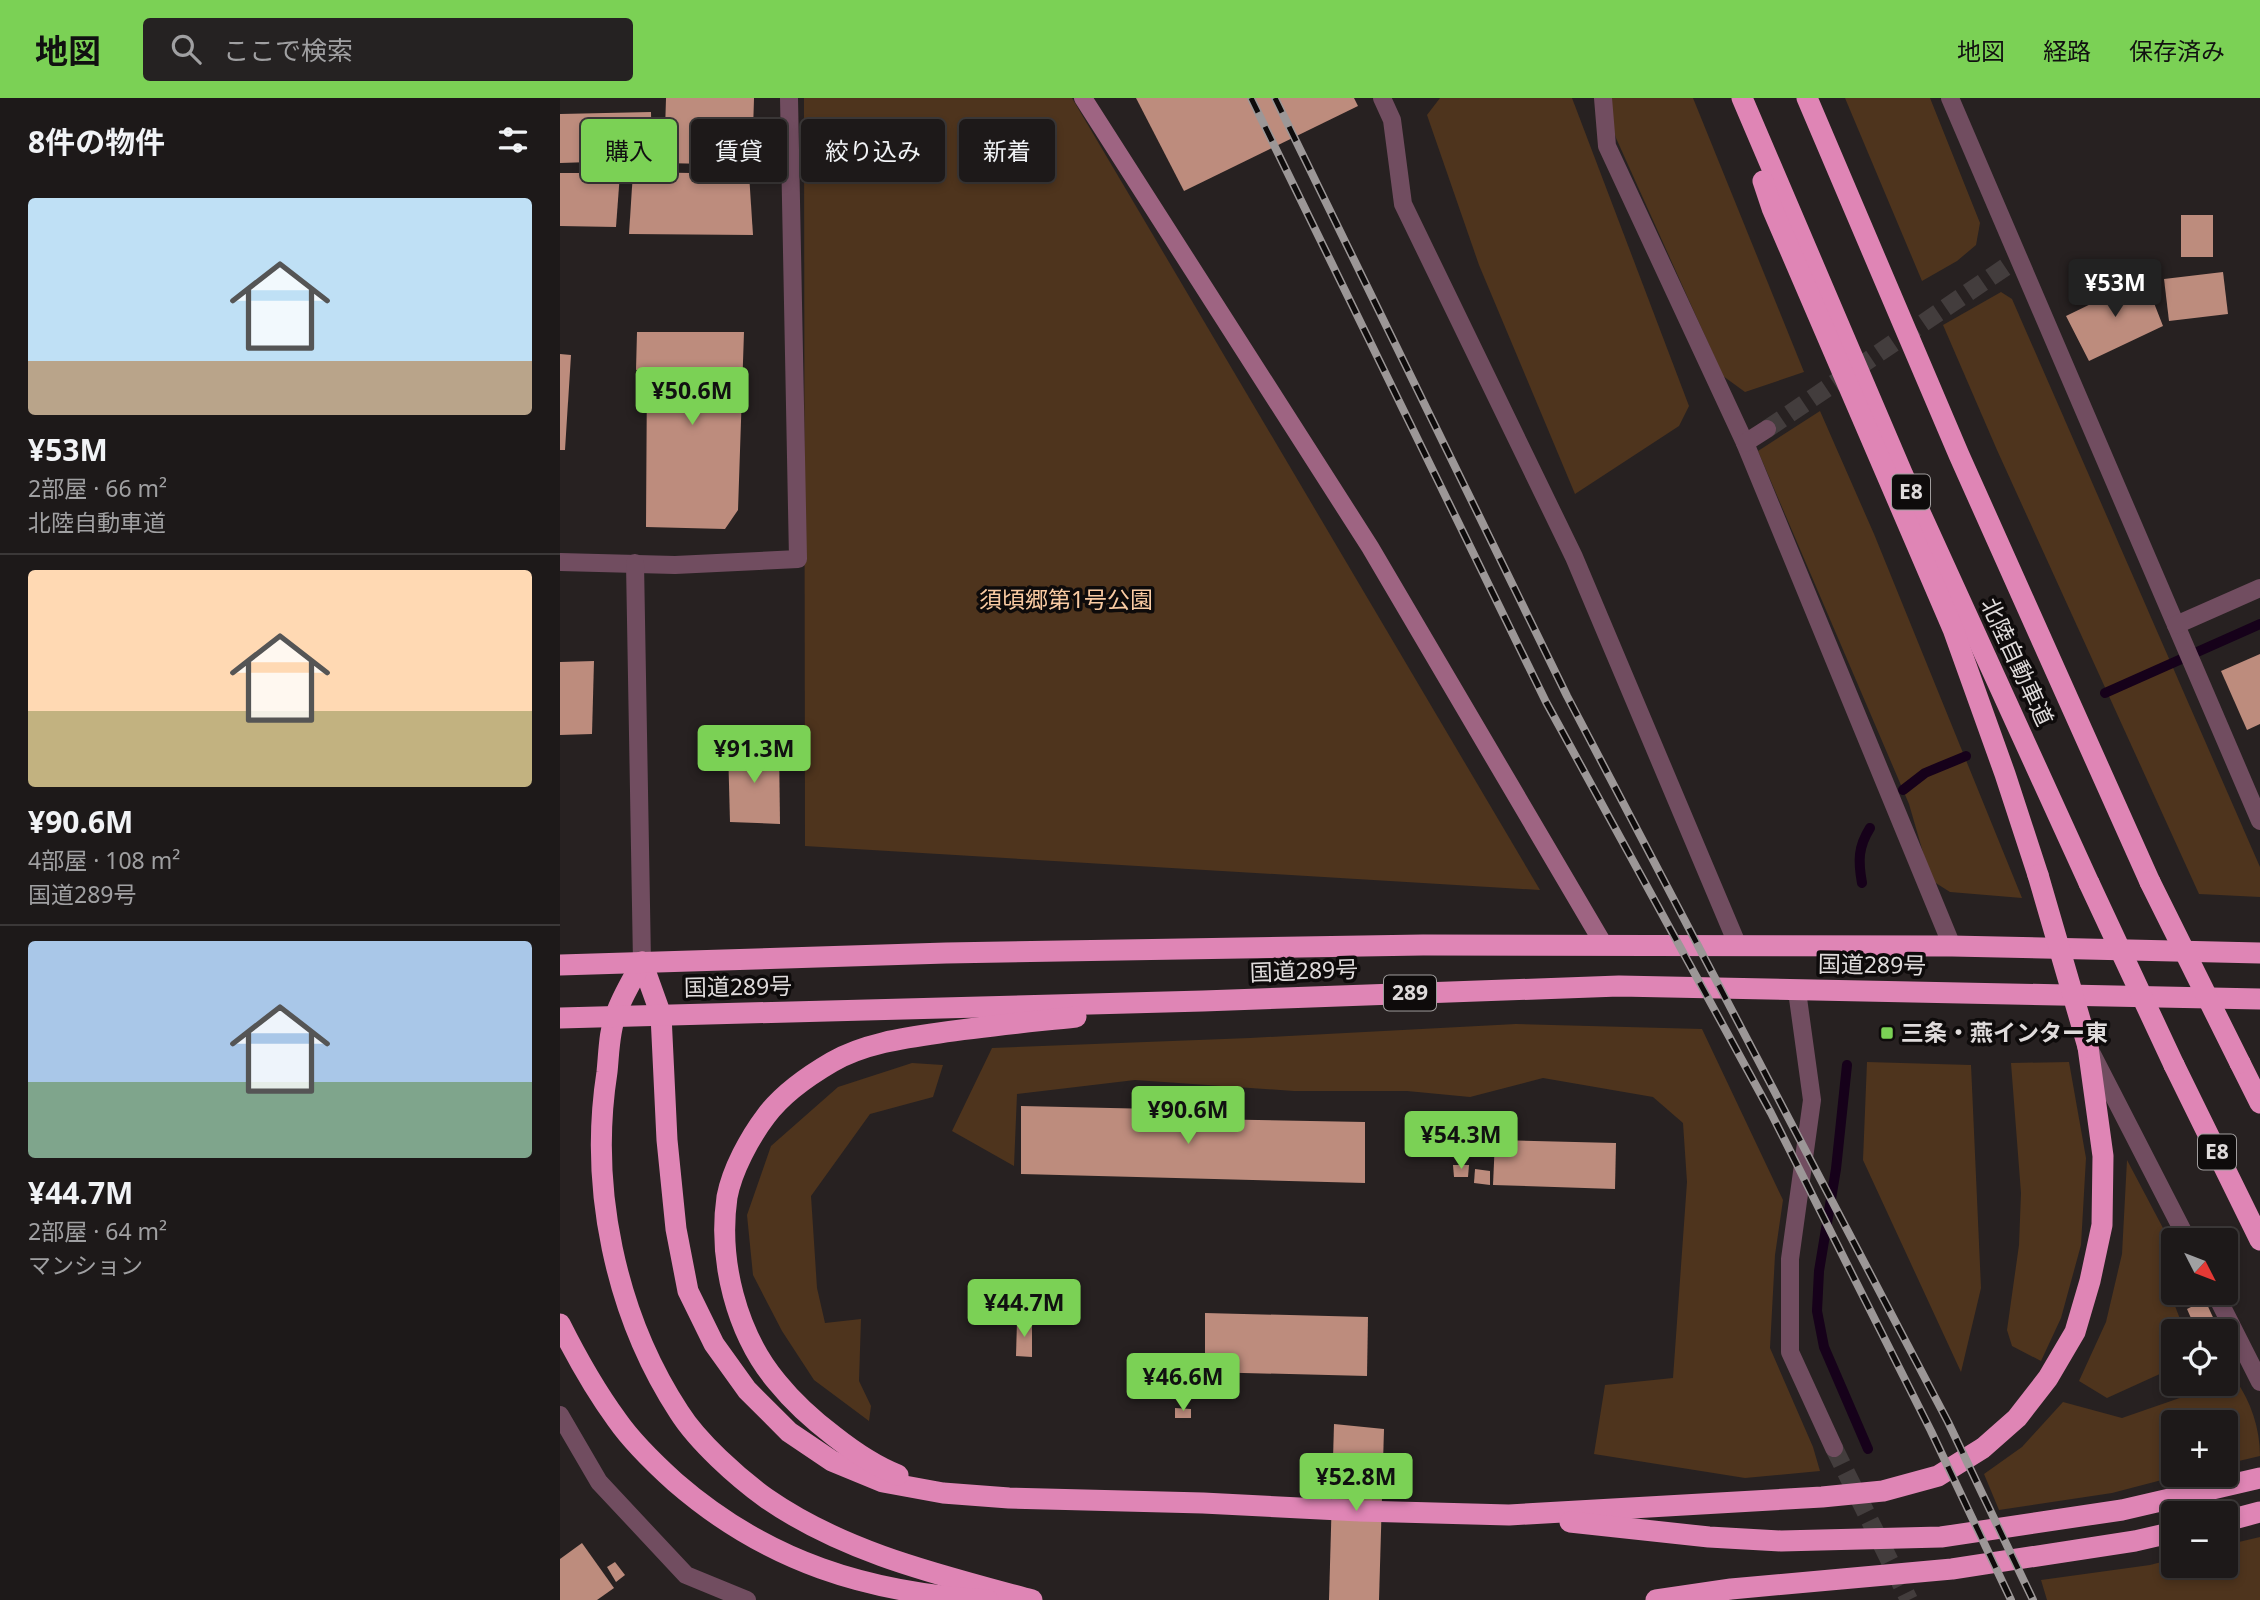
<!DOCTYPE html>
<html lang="ja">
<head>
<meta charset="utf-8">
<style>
	:root { --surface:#1d1919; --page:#252222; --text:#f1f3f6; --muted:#a0a0a2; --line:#3b3838; --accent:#7bd155 }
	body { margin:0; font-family:"Noto Sans","Noto Sans JP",sans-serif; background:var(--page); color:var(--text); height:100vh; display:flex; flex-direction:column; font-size:26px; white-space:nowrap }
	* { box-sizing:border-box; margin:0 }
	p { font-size:23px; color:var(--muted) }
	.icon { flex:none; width:38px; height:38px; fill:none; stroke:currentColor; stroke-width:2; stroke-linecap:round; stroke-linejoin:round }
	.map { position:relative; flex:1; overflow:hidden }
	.sheet { display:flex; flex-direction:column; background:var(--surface); width:560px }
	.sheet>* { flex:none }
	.hud { position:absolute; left:21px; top:21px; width:665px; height:63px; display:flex; gap:14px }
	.needle { width:46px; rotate:132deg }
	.controls { position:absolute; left:1601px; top:1130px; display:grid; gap:14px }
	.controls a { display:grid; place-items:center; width:77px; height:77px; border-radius:7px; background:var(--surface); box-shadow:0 4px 10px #0003,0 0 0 2px var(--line); font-size:35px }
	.price { position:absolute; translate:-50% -60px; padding:0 16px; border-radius:7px; background:var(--accent); color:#111; font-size:23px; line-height:46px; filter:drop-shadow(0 2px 4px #0008) }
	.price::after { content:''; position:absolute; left:50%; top:42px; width:21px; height:16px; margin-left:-10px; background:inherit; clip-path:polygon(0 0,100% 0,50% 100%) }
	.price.on { background:#222; color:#fff }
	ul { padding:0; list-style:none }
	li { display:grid; align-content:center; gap:14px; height:371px; padding:0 28px }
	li+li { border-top:2px solid var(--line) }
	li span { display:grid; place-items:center; height:217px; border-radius:7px; color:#555 }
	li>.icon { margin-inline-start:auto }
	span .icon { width:126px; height:126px; fill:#fffc; stroke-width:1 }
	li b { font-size:30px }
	h2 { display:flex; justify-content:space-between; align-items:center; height:84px; padding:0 28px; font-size:30px }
	.pill { padding:0 24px; border-radius:7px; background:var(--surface); box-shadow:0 4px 10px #0003,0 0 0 2px var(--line); font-size:24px; line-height:63px }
	.pill.on { background:var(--accent); color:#111 }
	header { display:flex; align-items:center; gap:42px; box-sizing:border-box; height:98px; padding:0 35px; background:var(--accent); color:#111 }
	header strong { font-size:33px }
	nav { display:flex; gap:38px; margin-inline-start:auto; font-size:24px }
	.search { width:490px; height:63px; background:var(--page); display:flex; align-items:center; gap:18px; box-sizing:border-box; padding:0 24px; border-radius:7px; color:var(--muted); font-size:26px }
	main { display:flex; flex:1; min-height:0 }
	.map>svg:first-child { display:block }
	.green { fill:#4e341d }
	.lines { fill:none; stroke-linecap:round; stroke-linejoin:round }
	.stream { stroke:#16011a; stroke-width:10 }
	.building { fill:#bd8c7d }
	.street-tunnel { stroke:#433d3d; stroke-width:18; stroke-dasharray:18 9; stroke-linecap:butt }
	.lane { stroke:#714d60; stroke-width:18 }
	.street { stroke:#714d60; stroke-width:18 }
	.secondary { stroke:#9e6482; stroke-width:18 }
	.highway { stroke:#df85b5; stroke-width:21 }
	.rail-casing { stroke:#9c9797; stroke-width:8 }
	.rail { stroke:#0e0b0b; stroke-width:5; stroke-dasharray:16; stroke-linecap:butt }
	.highway-bridge { stroke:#df85b5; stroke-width:21 }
	.poi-dot { fill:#7bd155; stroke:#0e0b0b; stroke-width:2.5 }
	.labels { text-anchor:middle; stroke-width:7; stroke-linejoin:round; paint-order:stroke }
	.shield { fill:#0e0b0b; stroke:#a09d9d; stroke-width:2 }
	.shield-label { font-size:21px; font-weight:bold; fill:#dfdbdb }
	.park-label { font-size:23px; fill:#facba3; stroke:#0e0b0b }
	.street-label { font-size:23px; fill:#dfdbdb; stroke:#0e0b0b }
	.poi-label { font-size:23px; font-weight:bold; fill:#dfdbdb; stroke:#0e0b0b; text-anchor:start }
</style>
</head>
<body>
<header>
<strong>地図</strong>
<div class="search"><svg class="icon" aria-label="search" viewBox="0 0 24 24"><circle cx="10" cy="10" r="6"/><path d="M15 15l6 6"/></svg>ここで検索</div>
<nav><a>地図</a><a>経路</a><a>保存済み</a></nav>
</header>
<main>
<section class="sheet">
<h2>8件の物件<svg class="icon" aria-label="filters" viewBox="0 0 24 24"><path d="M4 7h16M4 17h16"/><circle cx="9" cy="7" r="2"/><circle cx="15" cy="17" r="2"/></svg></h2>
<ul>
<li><span style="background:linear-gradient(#bfe0f5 75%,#b9a48a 0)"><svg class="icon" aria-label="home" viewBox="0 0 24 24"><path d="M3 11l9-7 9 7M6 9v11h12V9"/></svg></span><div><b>¥53M</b><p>2部屋 · 66 m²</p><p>北陸自動車道</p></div></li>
<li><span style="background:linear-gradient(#ffd9b3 65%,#c2b280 0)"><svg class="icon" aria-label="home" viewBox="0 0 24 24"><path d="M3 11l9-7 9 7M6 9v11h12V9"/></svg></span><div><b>¥90.6M</b><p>4部屋 · 108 m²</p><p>国道289号</p></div></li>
<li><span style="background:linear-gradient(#a9c7e8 65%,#7fa58c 0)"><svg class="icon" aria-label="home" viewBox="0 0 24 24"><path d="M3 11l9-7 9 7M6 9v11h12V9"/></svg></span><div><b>¥44.7M</b><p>2部屋 · 64 m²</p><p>マンション</p></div></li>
</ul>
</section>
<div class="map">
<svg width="1700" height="1502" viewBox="0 0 1700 1502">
	<rect width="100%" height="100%" fill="#272121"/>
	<g class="green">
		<polygon points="244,0 512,0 980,792 245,748"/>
		<polygon points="880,0 1012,0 1129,308 1119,328 1015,396 919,167 867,17"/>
		<polygon points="1044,0 1133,0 1244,274 1185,294 1163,278 1056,40"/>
		<polygon points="1285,0 1370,0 1420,125 1416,147 1397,163 1362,183"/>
		<polygon points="1441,194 1452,201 1700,769 1700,799 1639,796 1437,352 1383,227"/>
		<polygon points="1260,313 1314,436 1462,800 1390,794 1371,782 1349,706 1198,353"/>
		<polygon points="956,926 1142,931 1223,1102 1215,1157 1210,1250 1253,1349 1260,1373 1185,1380 1034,1356 1045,1287 1113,1280 1127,1084 1123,1025 1093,999 983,980 910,999 847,993 734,993 575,982 457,996 454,1068 392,1033 432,950 690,940"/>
		<polygon points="1307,964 1411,967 1421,1190 1401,1274 1303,1062"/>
		<polygon points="1509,964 1526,1060 1521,1147 1501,1220 1481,1263 1452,1248 1447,1232 1459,1147 1461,1095 1451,965"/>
		<polygon points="352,965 383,967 373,999 310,1016 251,1098 257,1190 265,1225 301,1221 299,1283 311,1308 309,1323 254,1282 222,1233 193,1177 187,1117 211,1048 278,989"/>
		<polygon points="1567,1062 1613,1149 1614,1195 1637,1195 1615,1208 1625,1234 1614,1234 1613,1270 1547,1300 1519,1283 1546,1224 1562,1156"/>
		<path d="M1675 1281C1691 1304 1700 1330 1700 1358L1666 1366V1325H1614V1377H1621L1552 1395 1439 1412 1424 1376 1462 1349 1503 1304 1562 1320 1660 1286H1666V1284Z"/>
		<polygon points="1700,1439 1700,1502 1487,1502 1481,1482 1590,1467 1613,1461 1614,1468 1666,1468 1666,1447"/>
	</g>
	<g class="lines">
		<g class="stream">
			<polyline points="1545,595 1700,526"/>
			<polyline points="1343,692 1365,675 1406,658"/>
			<path d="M1302 785C1298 763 1298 749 1310 730"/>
			<polyline points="1287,967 1276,1071 1259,1173 1257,1213 1264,1249 1308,1351"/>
		</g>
	</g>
	<g class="building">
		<polygon points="106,0 194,0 192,67 104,65"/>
		<polygon points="576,0 794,0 798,8 624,93"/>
		<polygon points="91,14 92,62 0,65 0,16"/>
		<polygon points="73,74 189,76 193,137 69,136"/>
		<polygon points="0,75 60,75 56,129 0,128"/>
		<rect x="1621" y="117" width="32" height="42"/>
		<polygon points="1663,174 1668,216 1609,223 1604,181"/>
		<polygon points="1585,182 1603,228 1529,263 1506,218 1539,202 1549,187 1566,190"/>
		<polygon points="77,234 184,234 178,412 165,431 86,429 87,271 76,272"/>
		<polygon points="0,256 11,257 5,352 0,352"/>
		<polygon points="1700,556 1700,626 1687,632 1661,573"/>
		<polygon points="34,563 32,636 0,637 0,564"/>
		<polygon points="219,648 220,726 170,724 168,649"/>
		<polygon points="461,1008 640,1012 641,1021 805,1024 805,1085 461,1076"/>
		<polygon points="935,1042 1056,1045 1055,1091 933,1087"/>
		<polygon points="893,1067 909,1067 908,1079 894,1079"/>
		<polygon points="915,1071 930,1073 930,1087 914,1085"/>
		<polygon points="1645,1202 1657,1228 1644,1234 1637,1234 1627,1211"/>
		<polygon points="458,1208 473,1210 472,1219 457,1218"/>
		<polygon points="645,1215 808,1219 807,1278 645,1274"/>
		<polygon points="472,1222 472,1259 456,1258 457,1223"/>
		<polygon points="615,1310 631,1311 631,1320 615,1320"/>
		<polygon points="774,1326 824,1331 819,1502 769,1502"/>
		<polygon points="22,1445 54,1490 37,1502 0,1502 0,1461"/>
		<polygon points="55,1464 65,1477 56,1484 47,1469"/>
	</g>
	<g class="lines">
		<g class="street-tunnel">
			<polyline points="1207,331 1450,166"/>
			<polyline points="1274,1350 1349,1502"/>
		</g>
		<g class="lane">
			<polyline points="1532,956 1628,1143"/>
			<polyline points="1655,1195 1700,1284"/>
		</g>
		<g class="street">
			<polyline points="822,0 832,22 843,106 1014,459 1178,848"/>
			<polyline points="1043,0 1047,48 1185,345 1392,848"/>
			<polyline points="1390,0 1700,723"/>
			<polyline points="1185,345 1207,331"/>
			<polyline points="0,464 115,467 238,461 229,0"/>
			<polyline points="75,465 82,864"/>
			<polyline points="1616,527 1700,490"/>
			<polyline points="1237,893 1252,1002 1230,1161 1230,1254 1274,1350"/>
			<polyline points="0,1317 39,1384 126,1477 187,1502"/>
		</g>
		<polyline class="secondary" points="523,0 810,449 1044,847"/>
		<g class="highway">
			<polyline points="1182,0 1343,377 1529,785"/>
			<polyline points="1247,0 1399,357 1590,784"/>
			<polyline points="1203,83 1212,110 1393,531 1445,676 1478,777"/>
			<polyline points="82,864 101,917 107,1042 116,1131 128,1193 154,1246 187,1292 229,1334 272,1363 323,1384 383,1395 449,1400 643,1405 800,1413 949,1417 1262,1399 1323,1393 1378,1378 1423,1350 1457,1320 1488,1280 1515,1234 1530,1183 1542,1127 1543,1058 1528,949"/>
			<path d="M82 864C73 881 62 898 56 916 49 933 49 955 47 974 29 1089 55 1216 119 1314 138 1344 177 1379 206 1400 285 1455 380 1477 472 1502"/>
			<polyline points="0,867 386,855 863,847 1392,848 1700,855"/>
			<polyline points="0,920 643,903 1059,888 1700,901"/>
			<polyline points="1680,965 1700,1005"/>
			<polyline points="1614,967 1700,1142"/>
			<path d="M0 1226C17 1260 35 1292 57 1322 73 1345 94 1365 115 1384 207 1464 308 1495 428 1502"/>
			<path d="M338 1377C315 1368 293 1353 274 1338 253 1322 234 1305 217 1284 176 1235 158 1162 167 1099 172 1072 190 1039 206 1018 223 995 248 978 272 964 303 946 343 940 379 935 425 928 470 924 516 919"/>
			<polyline points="1666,1423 1700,1414"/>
			<polyline points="1010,1424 1149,1439 1221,1443 1381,1439 1562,1412 1700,1380"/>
			<polyline points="1096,1502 1171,1491 1392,1471 1575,1443 1614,1434"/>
		</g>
		<g class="rail-casing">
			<g id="rail">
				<polyline points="691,0 986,604 1211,1015 1371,1333 1451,1502"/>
				<polyline points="715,0 1007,598 1388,1324 1473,1502"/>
			</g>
		</g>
		<use href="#rail" class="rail"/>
		<g class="highway-bridge">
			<polyline points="1478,777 1528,949"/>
			<polyline points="1590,784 1680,965"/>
			<polyline points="1529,785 1614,967"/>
		</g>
	</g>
	<rect class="poi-dot" x="1320" y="928" width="14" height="14" rx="3.5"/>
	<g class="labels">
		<g class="shield">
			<rect x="1332" y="376.5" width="38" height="35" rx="5"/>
			<rect x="824" y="877.5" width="52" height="35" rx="5"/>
			<rect x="1638" y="1036.5" width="38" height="35" rx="5"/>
		</g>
		<g class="shield-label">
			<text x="1351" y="401">E8</text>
			<text x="850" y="902">289</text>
			<text x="1657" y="1061">E8</text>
		</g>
		<g class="park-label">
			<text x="506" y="510">須頃郷第1号公園</text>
		</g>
		<g class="street-label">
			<text transform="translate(1457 564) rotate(65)" y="8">北陸自動車道</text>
			<text transform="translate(1312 867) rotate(1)" y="8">国道289号</text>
			<text transform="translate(744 873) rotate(-2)" y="8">国道289号</text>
			<text transform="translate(178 889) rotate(-1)" y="8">国道289号</text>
		</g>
		<g class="poi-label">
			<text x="1341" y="943">三条・燕インター東</text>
		</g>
	</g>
</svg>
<div class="controls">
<a><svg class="needle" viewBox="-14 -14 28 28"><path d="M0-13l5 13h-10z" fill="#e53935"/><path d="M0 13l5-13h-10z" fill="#a0a0a2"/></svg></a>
<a><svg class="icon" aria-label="locate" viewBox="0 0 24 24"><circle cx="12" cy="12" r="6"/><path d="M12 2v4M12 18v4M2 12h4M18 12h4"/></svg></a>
<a>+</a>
<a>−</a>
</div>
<b class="price on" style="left:1555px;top:221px">¥53M</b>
<b class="price" style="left:132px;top:329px">¥50.6M</b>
<b class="price" style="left:194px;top:687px">¥91.3M</b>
<b class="price" style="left:628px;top:1048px">¥90.6M</b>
<b class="price" style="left:901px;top:1073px">¥54.3M</b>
<b class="price" style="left:464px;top:1241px">¥44.7M</b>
<b class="price" style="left:623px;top:1315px">¥46.6M</b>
<b class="price" style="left:796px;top:1415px">¥52.8M</b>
<div class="hud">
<a class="pill on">購入</a>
<a class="pill">賃貸</a>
<a class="pill">絞り込み</a>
<a class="pill">新着</a>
</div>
</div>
</main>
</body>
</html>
